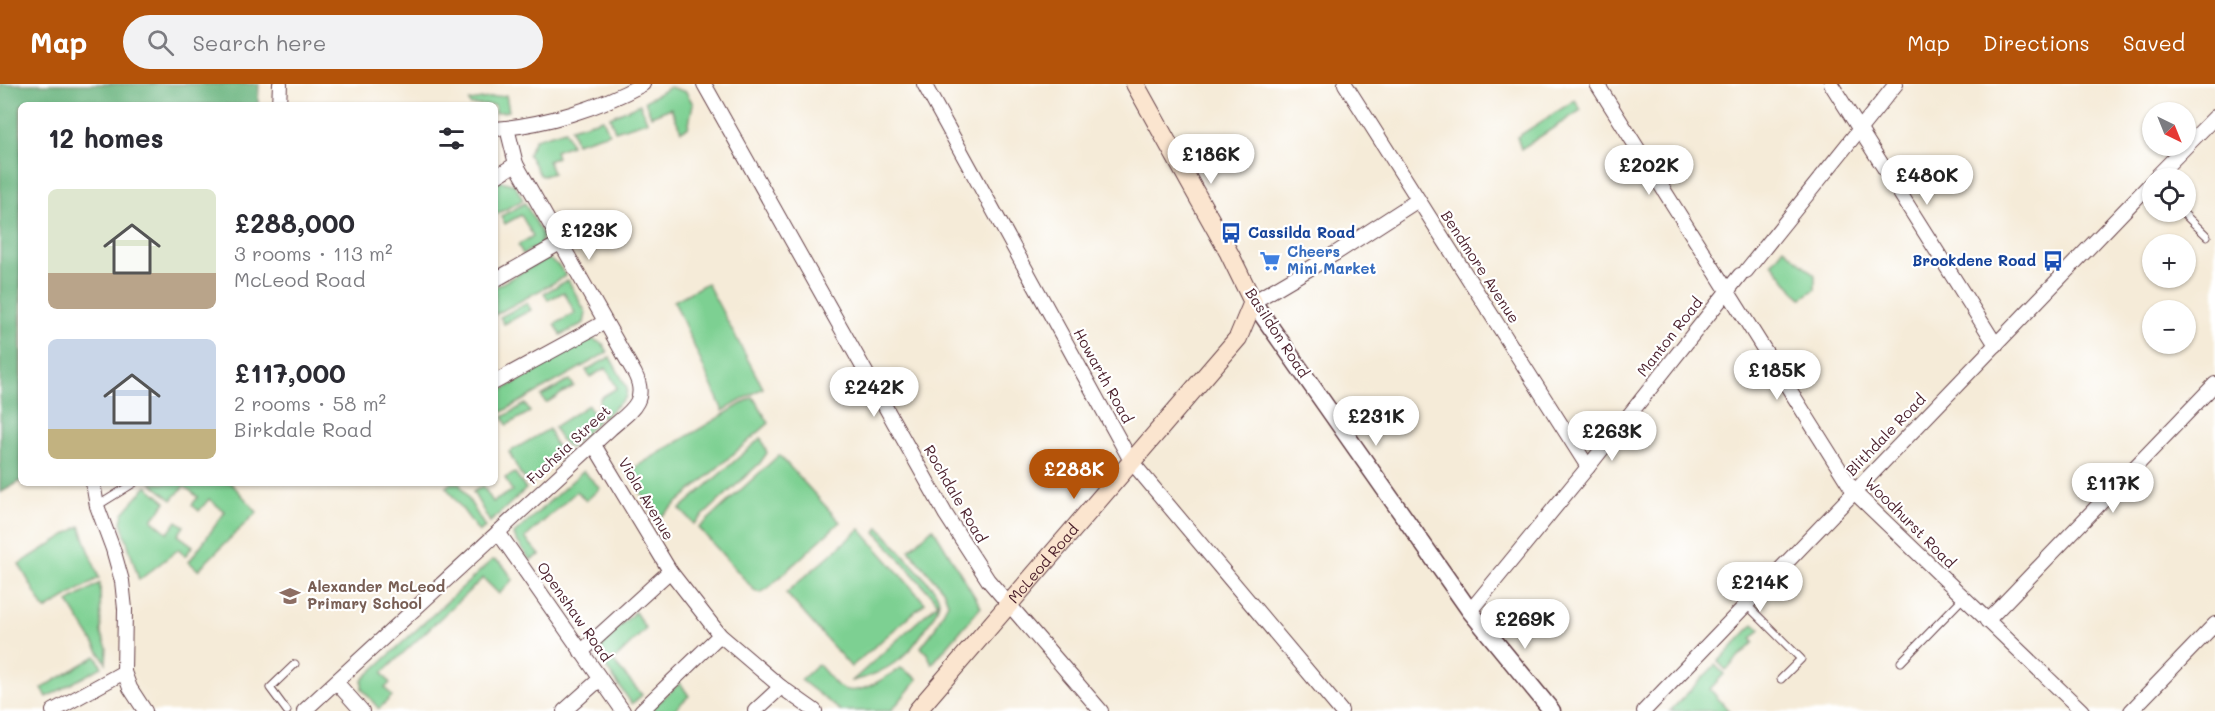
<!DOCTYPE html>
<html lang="en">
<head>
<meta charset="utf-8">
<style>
	:root { --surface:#fff; --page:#f2f2f3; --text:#2b2b33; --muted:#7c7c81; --accent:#b45309 }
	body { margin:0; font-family:Mali,sans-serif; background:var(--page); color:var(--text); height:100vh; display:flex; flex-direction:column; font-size:22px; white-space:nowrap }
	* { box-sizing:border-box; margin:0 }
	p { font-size:20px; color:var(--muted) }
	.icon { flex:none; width:33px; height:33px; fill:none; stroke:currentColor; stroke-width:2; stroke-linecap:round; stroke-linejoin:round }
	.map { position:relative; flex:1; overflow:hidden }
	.details { position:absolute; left:18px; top:18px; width:480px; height:384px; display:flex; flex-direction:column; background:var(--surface); border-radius:9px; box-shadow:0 2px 4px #0004 }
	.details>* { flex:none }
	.needle { width:39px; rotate:137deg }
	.controls { position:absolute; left:2142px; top:18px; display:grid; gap:12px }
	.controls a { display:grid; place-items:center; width:54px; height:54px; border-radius:50%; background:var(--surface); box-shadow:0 2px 4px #0004; font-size:30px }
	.price { position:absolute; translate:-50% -51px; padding:0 14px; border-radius:21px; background:#fff; color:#222; font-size:20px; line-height:39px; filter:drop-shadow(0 2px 3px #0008) }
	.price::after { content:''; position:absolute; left:50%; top:36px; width:18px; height:14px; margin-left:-9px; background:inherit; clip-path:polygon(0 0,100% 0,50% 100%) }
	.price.on { background:var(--accent); color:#fff }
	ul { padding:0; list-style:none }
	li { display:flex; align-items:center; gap:18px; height:150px; padding:0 30px }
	li span { display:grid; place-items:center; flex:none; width:168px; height:120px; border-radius:9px; color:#555 }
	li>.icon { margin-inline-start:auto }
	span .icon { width:72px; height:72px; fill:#fffc; stroke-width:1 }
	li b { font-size:26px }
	h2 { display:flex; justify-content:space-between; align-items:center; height:72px; padding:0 30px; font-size:26px }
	header { display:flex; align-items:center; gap:36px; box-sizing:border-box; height:84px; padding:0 30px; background:var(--accent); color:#fff }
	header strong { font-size:28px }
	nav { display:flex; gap:33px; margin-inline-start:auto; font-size:21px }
	.search { width:420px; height:54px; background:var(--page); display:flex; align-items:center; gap:15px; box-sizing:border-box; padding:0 21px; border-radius:33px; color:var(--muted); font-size:22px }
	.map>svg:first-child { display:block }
	.green { fill:#7dd092; stroke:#64785e; stroke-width:1.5 }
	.forest { fill:#66b27c; stroke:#586854; stroke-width:1.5 }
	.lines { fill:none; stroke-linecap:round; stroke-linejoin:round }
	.service-casing { stroke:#643e45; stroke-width:9 }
	.minor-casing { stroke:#643e45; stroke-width:16 }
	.tertiary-casing { stroke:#643e45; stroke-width:19 }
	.secondary-casing { stroke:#643e45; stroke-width:20 }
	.service { stroke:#fff; stroke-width:7 }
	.minor { stroke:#fff; stroke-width:14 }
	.tertiary { stroke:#fff; stroke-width:16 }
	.secondary { stroke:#fbe5cf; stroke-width:18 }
	.labels { text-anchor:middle; stroke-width:4.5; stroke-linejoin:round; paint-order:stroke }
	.transit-label { font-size:15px; font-weight:bold; fill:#164399; stroke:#fff; text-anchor:start }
	.shop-label { font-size:15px; font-weight:bold; fill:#366cbe; stroke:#fff; text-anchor:start }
	.street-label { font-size:15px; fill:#4a1f2b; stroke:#fff }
	.education-label { font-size:15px; font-weight:bold; fill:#785e54; stroke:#fff; text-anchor:start }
</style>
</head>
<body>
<header>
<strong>Map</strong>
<div class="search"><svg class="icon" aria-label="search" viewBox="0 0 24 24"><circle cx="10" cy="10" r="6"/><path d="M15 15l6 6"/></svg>Search here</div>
<nav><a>Map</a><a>Directions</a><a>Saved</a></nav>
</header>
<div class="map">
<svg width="2215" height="627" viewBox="0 0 2215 627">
	<rect width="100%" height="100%" fill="#fff"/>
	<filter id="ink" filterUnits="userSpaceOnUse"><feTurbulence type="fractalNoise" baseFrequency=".0167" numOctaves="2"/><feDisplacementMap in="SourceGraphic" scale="12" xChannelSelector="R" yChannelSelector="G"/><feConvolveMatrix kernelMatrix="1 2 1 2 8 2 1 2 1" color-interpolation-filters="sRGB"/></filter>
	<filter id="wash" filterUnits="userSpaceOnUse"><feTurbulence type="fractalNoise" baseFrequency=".008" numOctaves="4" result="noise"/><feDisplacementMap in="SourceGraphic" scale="24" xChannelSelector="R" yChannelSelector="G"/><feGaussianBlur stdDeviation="1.35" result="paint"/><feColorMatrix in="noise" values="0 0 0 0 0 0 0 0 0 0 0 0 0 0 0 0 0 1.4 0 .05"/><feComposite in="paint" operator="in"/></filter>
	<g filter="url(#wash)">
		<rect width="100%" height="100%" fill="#f5ebd8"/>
		<g class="green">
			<polygon points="670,3 686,8 693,20 688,44 681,47 671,24 651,32 645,17"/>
			<polygon points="506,11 509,27 495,29 495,21 470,21 469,17"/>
			<polygon points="1575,16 1581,26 1521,65 1517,53"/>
			<polygon points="640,20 647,37 615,47 610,33"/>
			<polygon points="603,35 609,49 576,59 571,44"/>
			<polygon points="565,46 571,61 555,67 557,73 548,77 553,89 543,92 540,91 528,70 535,55"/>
			<polygon points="501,97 515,101 523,116 495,131 495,101"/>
			<polygon points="525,119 543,152 540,161 523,170 518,161 533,152 521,131 505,140 501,132"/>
			<polygon points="1784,164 1815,191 1815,205 1802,214 1794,207 1772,179"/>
			<polygon points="547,174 559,182 566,192 495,231 495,203"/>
			<polygon points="568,196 586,229 584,239 561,251 555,240 575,229 564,208 548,216 544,209"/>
			<polygon points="707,199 763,304 723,327 674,217"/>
			<polygon points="527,219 531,226 504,240 500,233"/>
			<polygon points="588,253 603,260 608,268 495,332 495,310 537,287 540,279"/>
			<polygon points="610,273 627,304 626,313 603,334 598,328 600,314 617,304 606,284 590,293 586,286"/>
			<polygon points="570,296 574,302 546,319 541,312"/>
			<polygon points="753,313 769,339 657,436 629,387"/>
			<polygon points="525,320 530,328 507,341 503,333"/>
			<polygon points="588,321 598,337 570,364 560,355 554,343"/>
			<polygon points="549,345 555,360 563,370 530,401 520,389 509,368"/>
			<polygon points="761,354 767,369 760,379 694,440 680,425"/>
			<polygon points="779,371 840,438 767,505 760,509 754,506 699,444"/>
			<polygon points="583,387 600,404 586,417 577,407 525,454 540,471 530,476 515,454 514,450"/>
			<polygon points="515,389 526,405 490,438 473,408 483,402 493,418 512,407 505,394"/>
			<polygon points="151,399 231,399 257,428 198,486 189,478 225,428 209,415 199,427 192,421 198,413 184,402 172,416"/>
			<polygon points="451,399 459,399 485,443 479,448 446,403"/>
			<polygon points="147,402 166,418 152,436 168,449 177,437 184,442 178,451 193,462 185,472 179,465 139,496 121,438 123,429"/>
			<polygon points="80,442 99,494 45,526 19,480"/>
			<path d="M879 443 934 505C937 510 939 513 939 518 938 530 909 570 899 576 885 586 868 594 852 597L938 519 876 448Z"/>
			<polygon points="933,444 981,523 932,580 928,571 921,563 934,546 948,519 943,506 909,466"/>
			<polygon points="860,445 925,519 851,583 786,509"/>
			<path d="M492 476C503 477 507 487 513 496L499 510 483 494 382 589 390 599 385 604 392 612 379 625 362 605V596Z"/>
			<polygon points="100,499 101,550 107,564 106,579 68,518"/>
			<polygon points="635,528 646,545 613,577 642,611 632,620 594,566"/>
			<polygon points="1754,540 1760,545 1751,555 1754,558 1726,586 1718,578"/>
			<polygon points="96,572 102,583 47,613 42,604"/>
			<path d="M818 580C825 587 831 596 838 602 858 616 884 593 901 584L918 595 891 627H841L801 596Z"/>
			<polygon points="1715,581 1724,590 1710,605 1729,627 1670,627"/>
			<polygon points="680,599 689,612 673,627 649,627"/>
		</g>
		<polygon class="forest" points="0,0 259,0 258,21 21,21 21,397 0,409"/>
	</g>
	<g filter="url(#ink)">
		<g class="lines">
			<g class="service-casing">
				<g id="service">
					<polyline points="2182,128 2207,152"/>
					<polyline points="97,422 134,399"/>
					<polyline points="1746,520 1801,575 1781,595"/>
					<polyline points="1901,578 1963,514"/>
					<polyline points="287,627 270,604 295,580"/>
				</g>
			</g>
			<g class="minor-casing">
				<g id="minor">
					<polyline points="704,0 946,431 988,496 1101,627"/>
					<polyline points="924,0 1131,377 1341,627"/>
					<polyline points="1345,0 1588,383"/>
					<polyline points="1597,0 1854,408 2082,627"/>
					<polyline points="1831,0 1996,261"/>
					<polyline points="279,21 280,0"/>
					<path d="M495 45C545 41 599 24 643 0"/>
					<polyline points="495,93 516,80"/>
					<polyline points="2155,94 2215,33"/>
					<polyline points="1746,187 1896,0"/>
					<polyline points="495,196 560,159"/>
					<polyline points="1253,218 1336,169 1418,116"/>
					<polyline points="495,298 605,238"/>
					<polyline points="594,361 670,487 720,551 781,603 815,627"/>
					<polyline points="93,399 97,422 113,465 122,497 125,525 124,588 130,604 145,627"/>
					<polyline points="498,448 623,627"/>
					<polyline points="1470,527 1588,383 1740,191"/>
					<polyline points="1987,537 2215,300"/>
					<polyline points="581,568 670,487"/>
					<polyline points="336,598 362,627"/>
					<polyline points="53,627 124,588"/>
					<path d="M304 627 610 345C629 328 649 318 635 290L516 80 507 44"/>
					<polyline points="564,627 600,595"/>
					<polyline points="641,627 720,551"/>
					<polyline points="755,627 781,603"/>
					<polyline points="1644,627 2152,98"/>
					<polyline points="2131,627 2215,540"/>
				</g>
			</g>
			<g class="tertiary-casing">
				<polyline id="tertiary" points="1253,218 1470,527 1552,627"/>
			</g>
			<g class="secondary-casing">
				<g id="secondary">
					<path id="s1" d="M917 627 1238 254 1253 218 1229 169 1135 0"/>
				</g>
			</g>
			<use href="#service" class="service"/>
			<use href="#minor" class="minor"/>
			<use href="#tertiary" class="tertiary"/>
			<use href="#secondary" class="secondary"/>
		</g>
	</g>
	<defs>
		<g id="bus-bare" transform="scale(1.62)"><path d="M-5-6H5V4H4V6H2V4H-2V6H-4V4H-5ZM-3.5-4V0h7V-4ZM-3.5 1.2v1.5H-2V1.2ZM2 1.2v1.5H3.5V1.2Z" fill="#1a4fb4" stroke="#fff" stroke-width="2.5" paint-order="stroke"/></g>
		<g id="supermarket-bare" transform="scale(1.62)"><path d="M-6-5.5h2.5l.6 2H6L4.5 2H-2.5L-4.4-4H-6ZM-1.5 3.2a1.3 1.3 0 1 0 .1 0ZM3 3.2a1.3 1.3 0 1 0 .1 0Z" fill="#3f7fe0" stroke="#fff" stroke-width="2.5" paint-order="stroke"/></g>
		<g id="school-bare" transform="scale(1.62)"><path d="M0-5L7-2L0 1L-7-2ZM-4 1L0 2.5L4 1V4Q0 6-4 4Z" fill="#8d6e63" stroke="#fff" stroke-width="2.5" paint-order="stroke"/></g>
	</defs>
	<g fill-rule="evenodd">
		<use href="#bus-bare" x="1231" y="149"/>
		<use href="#supermarket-bare" x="1270" y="177"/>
		<use href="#bus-bare" x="2053" y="177"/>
		<use href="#school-bare" x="290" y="512"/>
	</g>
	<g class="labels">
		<g class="transit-label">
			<text x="1248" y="154">Cassilda Road</text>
			<text x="2036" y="182" text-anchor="end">Brookdene Road</text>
		</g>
		<g class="shop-label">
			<text x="1287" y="173">Cheers<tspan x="1287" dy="17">Mini Market</tspan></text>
		</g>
		<g class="street-label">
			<text transform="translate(1480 183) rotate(57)" y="5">Bendmore Avenue</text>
			<text transform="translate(1277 249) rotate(57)" y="5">Basildon Road</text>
			<text transform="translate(1670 253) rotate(-52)" y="5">Manton Road</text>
			<text transform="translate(1103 292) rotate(61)" y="5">Howarth Road</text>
			<text transform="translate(1886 351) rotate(-46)" y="5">Blithdale Road</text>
			<text transform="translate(569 361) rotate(-43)" y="5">Fuchsia Street</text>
			<text transform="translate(955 410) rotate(60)" y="5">Rochdale Road</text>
			<text transform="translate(646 415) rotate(59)" y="5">Viola Avenue</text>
			<text transform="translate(1910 439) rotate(45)" y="5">Woodhurst Road</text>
			<text dy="5" stroke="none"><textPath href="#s1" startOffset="194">McLeod Road</textPath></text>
			<text transform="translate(574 528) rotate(55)" y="5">Openshaw Road</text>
		</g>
		<g class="education-label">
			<text x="307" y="508">Alexander McLeod<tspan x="307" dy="17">Primary School</tspan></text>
		</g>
	</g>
</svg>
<div class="controls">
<a><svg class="needle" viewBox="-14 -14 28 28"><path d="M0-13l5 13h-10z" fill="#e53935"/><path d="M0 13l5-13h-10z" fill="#7c7c81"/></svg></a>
<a><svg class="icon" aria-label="locate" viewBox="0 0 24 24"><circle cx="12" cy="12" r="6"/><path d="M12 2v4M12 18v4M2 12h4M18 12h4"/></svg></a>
<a>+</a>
<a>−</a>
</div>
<b class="price" style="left:1211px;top:101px">£186K</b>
<b class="price" style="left:1649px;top:112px">£202K</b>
<b class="price" style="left:1927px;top:122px">£480K</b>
<b class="price" style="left:589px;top:177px">£123K</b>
<b class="price" style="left:1777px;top:317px">£185K</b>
<b class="price" style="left:874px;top:334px">£242K</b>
<b class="price" style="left:1376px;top:363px">£231K</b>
<b class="price" style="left:1612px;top:378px">£263K</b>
<b class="price on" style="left:1074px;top:416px">£288K</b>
<b class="price" style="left:2113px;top:430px">£117K</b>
<b class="price" style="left:1760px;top:529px">£214K</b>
<b class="price" style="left:1525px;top:566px">£269K</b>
<section class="details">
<h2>12 homes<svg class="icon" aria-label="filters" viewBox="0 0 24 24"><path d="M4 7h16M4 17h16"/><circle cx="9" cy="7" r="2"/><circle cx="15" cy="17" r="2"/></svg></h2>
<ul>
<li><span style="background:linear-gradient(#dfe7d0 70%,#b9a48a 0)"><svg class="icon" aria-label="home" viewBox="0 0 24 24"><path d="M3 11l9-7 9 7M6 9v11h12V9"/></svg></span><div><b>£288,000</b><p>3 rooms · 113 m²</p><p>McLeod Road</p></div></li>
<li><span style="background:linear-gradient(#c9d6e8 75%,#c2b280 0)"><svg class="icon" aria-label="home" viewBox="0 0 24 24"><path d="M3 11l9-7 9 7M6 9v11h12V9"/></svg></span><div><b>£117,000</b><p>2 rooms · 58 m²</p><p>Birkdale Road</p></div></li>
</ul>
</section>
</div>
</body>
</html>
